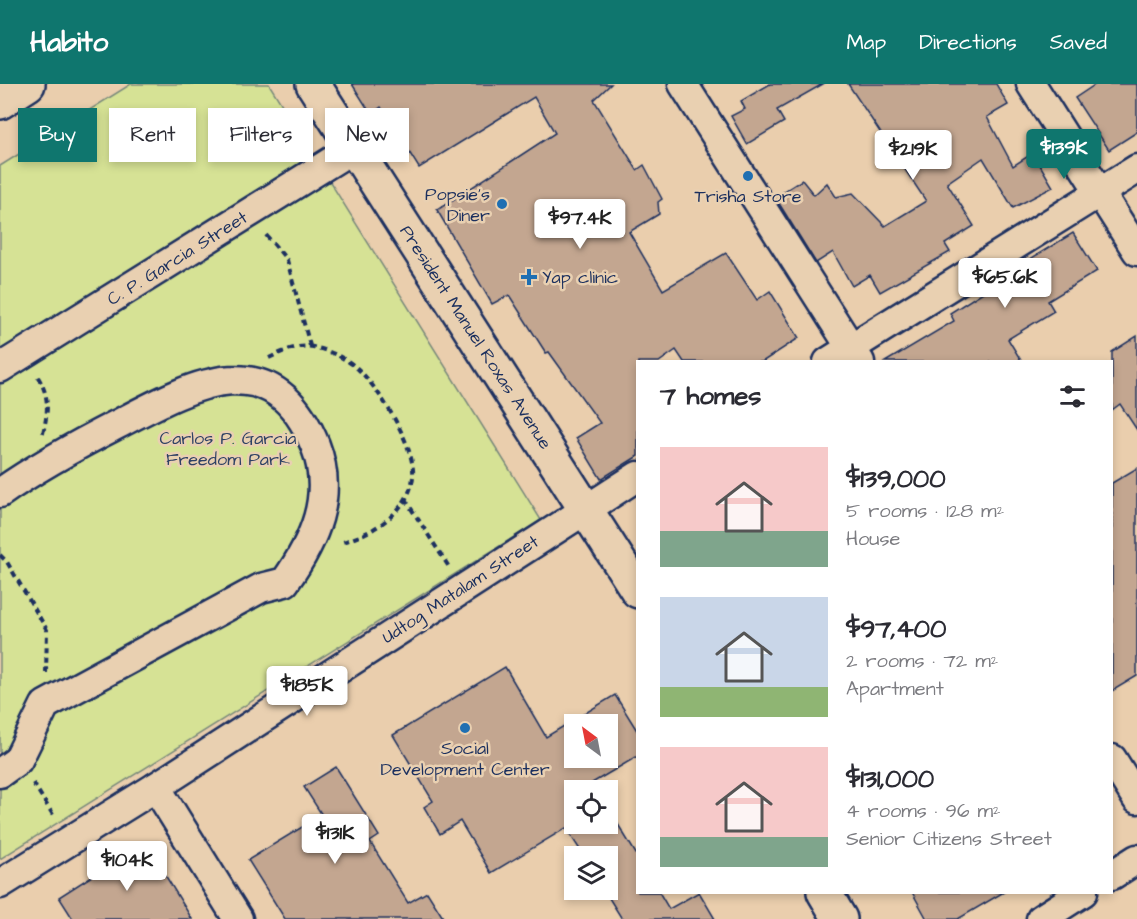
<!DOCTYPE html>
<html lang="en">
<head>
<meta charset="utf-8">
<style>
	:root { --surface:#fff; --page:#f7f7f7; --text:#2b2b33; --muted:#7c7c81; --accent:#0f766e }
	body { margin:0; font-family:"Architects Daughter",sans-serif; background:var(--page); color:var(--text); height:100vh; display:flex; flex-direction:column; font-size:22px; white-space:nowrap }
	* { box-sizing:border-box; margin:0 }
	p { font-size:20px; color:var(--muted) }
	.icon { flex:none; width:33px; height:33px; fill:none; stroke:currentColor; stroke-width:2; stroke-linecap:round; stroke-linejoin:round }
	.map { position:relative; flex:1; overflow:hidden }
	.panel { position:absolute; left:636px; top:276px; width:477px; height:534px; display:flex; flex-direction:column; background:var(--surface); border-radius:0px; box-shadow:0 3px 9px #0003 }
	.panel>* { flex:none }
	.hud { position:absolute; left:18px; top:24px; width:528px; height:54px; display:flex; gap:12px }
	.needle { width:39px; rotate:328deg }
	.tools { position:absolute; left:564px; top:630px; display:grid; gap:12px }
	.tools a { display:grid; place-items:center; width:54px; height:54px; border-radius:0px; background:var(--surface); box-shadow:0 3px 9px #0003; font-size:30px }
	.price { position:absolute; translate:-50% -51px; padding:0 14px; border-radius:6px; background:#fff; color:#222; font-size:20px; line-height:39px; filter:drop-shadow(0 2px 3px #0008) }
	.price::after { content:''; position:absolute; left:50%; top:36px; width:18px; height:14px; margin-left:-9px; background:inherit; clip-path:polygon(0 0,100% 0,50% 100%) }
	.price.on { background:var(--accent); color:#fff }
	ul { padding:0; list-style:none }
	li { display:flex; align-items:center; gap:18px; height:150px; padding:0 24px }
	li span { display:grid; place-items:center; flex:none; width:168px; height:120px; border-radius:0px; color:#555 }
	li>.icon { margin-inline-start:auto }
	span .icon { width:72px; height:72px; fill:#fffc; stroke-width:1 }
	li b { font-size:26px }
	h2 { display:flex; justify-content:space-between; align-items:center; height:72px; padding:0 24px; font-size:26px }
	.pill { padding:0 21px; border-radius:0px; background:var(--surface); box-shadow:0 3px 9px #0003; font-size:21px; line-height:54px }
	.pill.on { background:var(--accent); color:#fff }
	header { display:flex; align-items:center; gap:36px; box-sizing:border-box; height:84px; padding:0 30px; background:var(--accent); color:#fff }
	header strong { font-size:28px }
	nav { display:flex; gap:33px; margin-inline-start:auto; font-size:21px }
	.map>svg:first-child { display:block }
	.green { fill:#d6e295; stroke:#78887a; stroke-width:1.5 }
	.building { fill:#c3a690; stroke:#1b2f5e; stroke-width:1.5; fill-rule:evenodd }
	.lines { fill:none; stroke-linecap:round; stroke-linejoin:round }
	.street-casing { stroke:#1b2f5e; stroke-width:33 }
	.secondary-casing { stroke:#1b2f5e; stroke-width:38 }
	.path { stroke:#1b2f5e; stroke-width:4; stroke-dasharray:6 4.5; stroke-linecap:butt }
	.street { stroke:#e9d0b1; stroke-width:28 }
	.secondary { stroke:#e9d0b1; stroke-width:33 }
	.poi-dot { fill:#1f6fb2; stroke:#e9d0b1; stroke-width:2 }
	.labels { text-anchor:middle; stroke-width:5; stroke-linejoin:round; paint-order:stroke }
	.poi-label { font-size:18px; fill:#1b2f5e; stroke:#e9d0b1 }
	.street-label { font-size:18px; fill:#1b2f5e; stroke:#e9d0b1 }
	.park-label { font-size:18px; fill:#2e4164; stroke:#e9d0b1 }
</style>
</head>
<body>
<header>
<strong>Habito</strong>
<nav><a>Map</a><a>Directions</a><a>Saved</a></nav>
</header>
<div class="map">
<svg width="1137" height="835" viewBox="0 0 1137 835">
	<rect width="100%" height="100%" fill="#eacead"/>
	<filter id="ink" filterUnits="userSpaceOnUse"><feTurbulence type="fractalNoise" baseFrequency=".0167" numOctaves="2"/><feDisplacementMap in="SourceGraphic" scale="12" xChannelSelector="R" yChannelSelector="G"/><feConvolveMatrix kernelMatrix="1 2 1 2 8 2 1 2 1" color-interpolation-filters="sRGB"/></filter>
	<g filter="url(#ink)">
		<polygon class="green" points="131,0 269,0 541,436 0,775 0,82"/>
		<g class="building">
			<polygon points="352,0 611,0 594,16 637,86 644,81 662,115 658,118 659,130 629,148 663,206 726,169 757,216 770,207 799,254 762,278 684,278 676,266 659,278 638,278 638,372 601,395 576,354 600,339 549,268 546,269 509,211 492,220 437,126 555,49 534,13 419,84 381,23 371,30"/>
			<polygon points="770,0 823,0 777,26 784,38 747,60 731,32 745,25 741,17"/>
			<polygon points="848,0 996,0 1008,21 987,33 1013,82 1033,69 1053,103 1013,124 983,74 947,99 974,142 945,160 950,168 880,208 870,191 852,202 833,168 816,179 775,113 802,96 814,111 827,99 836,113 853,109 885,142 926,117"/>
			<polygon points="1096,0 1137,0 1137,48 1109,66 1075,14"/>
			<polygon points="1073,149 1097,187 1048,217 1054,227 1008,255 1022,278 885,278 954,237 950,229 991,203 989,200"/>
			<polygon points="1137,252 1137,346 1120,320 1112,326 1112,268"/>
			<polygon points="1137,384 1137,592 1112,607 1112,399"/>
			<path d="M505 583 546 653 615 611 638 648V672L592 699 597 706H574V740H608V724L638 773V808H659L669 825 699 808 715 835H622L604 806H608V772H584L566 744 491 789 460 737 440 750 424 723 433 717 393 651ZM574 640H608V674H574Z"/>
			<polygon points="336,683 379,752 370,758 408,819 427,808 444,835 285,835 248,776 322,731 304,703"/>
			<polygon points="145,758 192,835 73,835 59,813"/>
			<polygon points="912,808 1004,808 958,835 927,835"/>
		</g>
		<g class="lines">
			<g class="street-casing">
				<g id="street">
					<polyline points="683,0 860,278"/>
					<polyline points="1031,0 1137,167"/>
					<polyline points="828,278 1137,85"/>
					<polyline points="0,284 355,63"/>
					<path d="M0 409C38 382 77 361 118 340 192 301 272 256 315 361 335 412 314 457 285 498L261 504 45 621 18 676 0 689"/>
					<polyline points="1112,675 1137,715"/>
					<polyline points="156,703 238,835"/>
					<polyline points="1112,791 1137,775"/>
					<polyline points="0,800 156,703 638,392"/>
					<polyline points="1041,835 1083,808"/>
				</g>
			</g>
			<g class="secondary-casing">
				<g id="secondary">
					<polyline points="313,0 638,507"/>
					<polyline points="0,18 28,0"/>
					<polyline points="824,808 840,835"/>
				</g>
			</g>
			<g class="path">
				<polyline points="266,151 287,176 310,262"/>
				<path d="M269 274C282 268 298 260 313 263 328 266 346 274 358 285 379 305 416 362 413 393 409 429 370 451 339 459"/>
				<path d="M38 293C50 313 48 328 43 349"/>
				<polyline points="405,415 449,483"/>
				<polyline points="0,471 7,478 47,546 46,589"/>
				<polyline points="33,699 55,734"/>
			</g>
			<use href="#street" class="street"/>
			<use href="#secondary" class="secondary"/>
		</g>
	</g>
	<g class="poi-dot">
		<circle cx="748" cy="92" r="6"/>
		<circle cx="502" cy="120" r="6"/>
		<path d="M526 184h6v6h6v6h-6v6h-6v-6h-6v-6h6z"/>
		<circle cx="465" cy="644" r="6"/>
	</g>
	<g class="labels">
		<g class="poi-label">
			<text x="490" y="116" text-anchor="end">Popsie's<tspan x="490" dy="21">Diner</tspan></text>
			<text x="748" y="118">Trisha Store</text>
			<text x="542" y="199" text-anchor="start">Yap clinic</text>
			<text x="465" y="670">Social<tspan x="465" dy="21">Development Center</tspan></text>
		</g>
		<g class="street-label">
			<text transform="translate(177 174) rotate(-32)" y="6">C. P. Garcia Street</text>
			<text transform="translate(476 253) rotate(57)" y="6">President Manuel Roxas Avenue</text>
			<text transform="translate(460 505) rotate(-33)" y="6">Udtog Matalam Street</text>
		</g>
		<g class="park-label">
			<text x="228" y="360">Carlos P. Garcia<tspan x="228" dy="21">Freedom Park</tspan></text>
		</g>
	</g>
</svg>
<div class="tools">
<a><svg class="needle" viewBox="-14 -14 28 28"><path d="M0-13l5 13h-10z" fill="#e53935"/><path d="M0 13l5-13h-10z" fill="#7c7c81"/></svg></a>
<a><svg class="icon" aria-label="locate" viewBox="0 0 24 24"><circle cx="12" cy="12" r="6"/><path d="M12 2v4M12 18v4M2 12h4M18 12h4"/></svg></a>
<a><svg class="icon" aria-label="layers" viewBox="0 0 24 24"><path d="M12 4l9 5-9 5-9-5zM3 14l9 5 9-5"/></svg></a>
</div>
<b class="price on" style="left:1064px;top:96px">$139K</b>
<b class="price" style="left:913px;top:97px">$219K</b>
<b class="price" style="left:580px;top:166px">$97.4K</b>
<b class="price" style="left:1005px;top:225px">$65.6K</b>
<b class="price" style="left:307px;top:633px">$185K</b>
<b class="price" style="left:335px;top:781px">$131K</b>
<b class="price" style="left:127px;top:808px">$104K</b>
<div class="hud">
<a class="pill on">Buy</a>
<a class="pill">Rent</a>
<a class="pill">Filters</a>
<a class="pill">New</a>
</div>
<section class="panel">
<h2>7 homes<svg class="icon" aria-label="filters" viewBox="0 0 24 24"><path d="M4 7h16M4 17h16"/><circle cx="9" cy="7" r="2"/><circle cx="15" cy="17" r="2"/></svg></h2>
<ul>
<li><span style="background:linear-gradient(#f6c9c9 70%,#7fa58c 0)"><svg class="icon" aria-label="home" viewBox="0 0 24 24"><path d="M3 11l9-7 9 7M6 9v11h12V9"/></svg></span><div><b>$139,000</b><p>5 rooms · 128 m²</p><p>House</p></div></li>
<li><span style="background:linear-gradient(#c9d6e8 75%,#8fb573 0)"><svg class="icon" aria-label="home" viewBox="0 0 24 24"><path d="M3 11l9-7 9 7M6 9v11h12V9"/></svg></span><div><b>$97,400</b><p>2 rooms · 72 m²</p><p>Apartment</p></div></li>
<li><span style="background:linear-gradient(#f6c9c9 75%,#7fa58c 0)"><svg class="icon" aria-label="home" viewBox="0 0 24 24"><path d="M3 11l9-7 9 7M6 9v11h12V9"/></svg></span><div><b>$131,000</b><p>4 rooms · 96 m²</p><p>Senior Citizens Street</p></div></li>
</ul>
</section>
</div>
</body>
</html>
